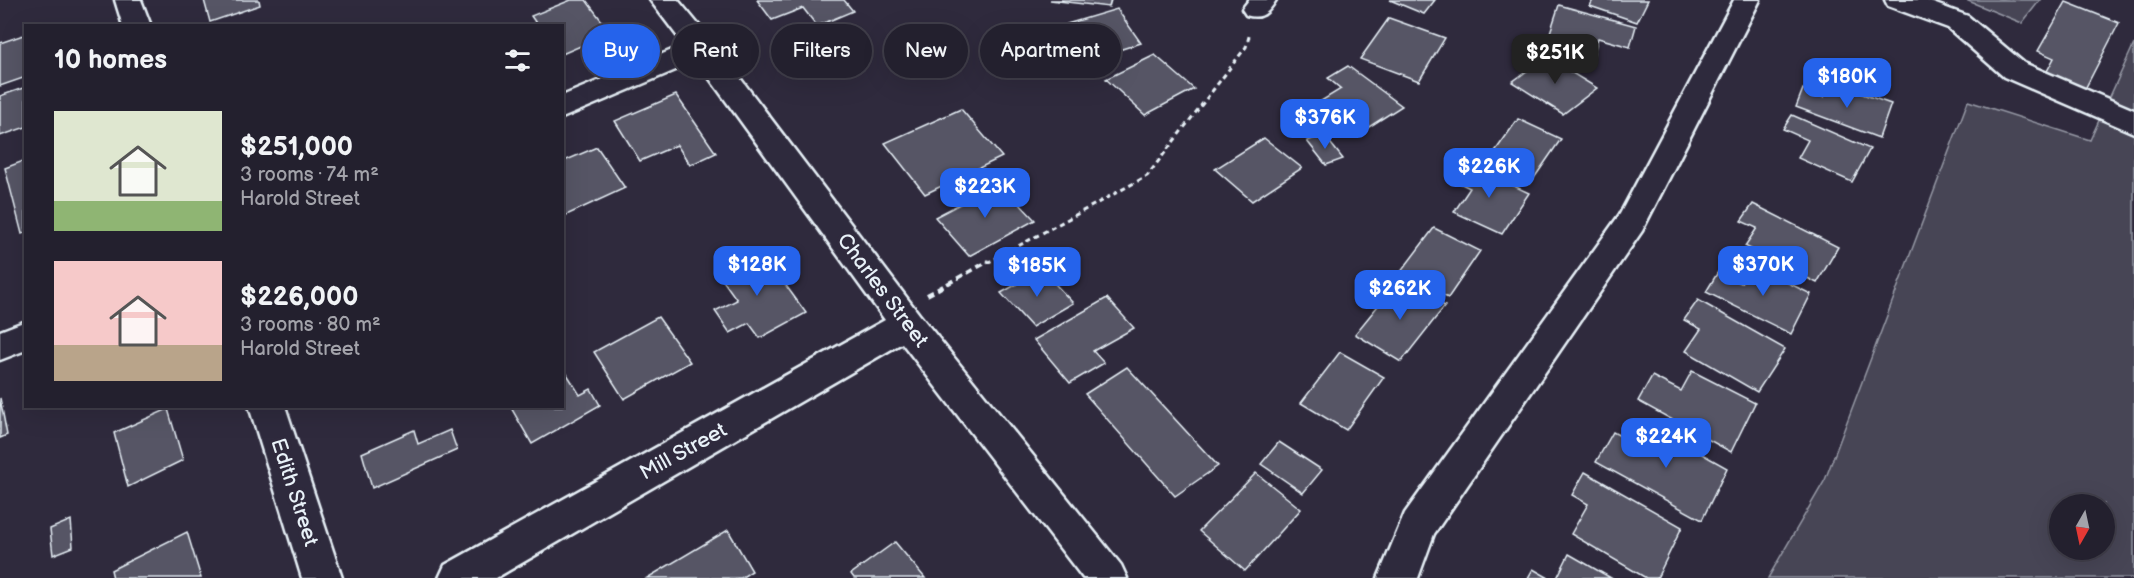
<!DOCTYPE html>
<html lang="en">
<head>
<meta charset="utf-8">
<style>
	:root { --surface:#23202e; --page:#2f2d3a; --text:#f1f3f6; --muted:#a3a3aa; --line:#403e4a; --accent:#2563eb }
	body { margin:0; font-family:"Balsamiq Sans",sans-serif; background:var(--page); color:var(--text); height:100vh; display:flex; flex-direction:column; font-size:22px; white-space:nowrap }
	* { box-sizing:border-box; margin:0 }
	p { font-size:20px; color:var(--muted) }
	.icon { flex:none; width:33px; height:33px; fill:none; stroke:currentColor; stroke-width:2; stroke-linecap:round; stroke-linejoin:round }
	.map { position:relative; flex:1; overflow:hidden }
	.sheet { position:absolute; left:24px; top:24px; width:540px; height:384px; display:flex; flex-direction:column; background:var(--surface); border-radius:0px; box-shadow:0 6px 24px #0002,0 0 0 2px var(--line) }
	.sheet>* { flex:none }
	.top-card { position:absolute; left:582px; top:24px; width:570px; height:54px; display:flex; gap:12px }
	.needle { width:39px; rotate:189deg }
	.fabs { position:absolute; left:2049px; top:494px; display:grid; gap:12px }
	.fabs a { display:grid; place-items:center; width:66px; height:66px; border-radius:50%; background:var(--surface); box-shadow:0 6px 24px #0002,0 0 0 2px var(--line); font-size:30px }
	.price { position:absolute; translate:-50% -51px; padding:0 14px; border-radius:12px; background:var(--accent); color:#fff; font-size:20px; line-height:39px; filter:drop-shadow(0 2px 3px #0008) }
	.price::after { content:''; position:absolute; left:50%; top:36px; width:18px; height:14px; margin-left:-9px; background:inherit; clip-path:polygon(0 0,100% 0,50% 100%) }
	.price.current { background:#222; color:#fff }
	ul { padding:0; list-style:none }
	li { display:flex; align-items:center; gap:18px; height:150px; padding:0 30px }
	li span { display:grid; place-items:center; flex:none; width:168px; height:120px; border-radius:0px; color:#555 }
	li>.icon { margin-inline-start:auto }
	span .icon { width:72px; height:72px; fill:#fffc; stroke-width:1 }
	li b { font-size:26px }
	h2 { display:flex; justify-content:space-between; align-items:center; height:72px; padding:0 30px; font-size:26px }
	.pill { padding:0 21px; border-radius:27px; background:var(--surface); box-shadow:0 6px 24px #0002,0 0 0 2px var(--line); font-size:21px; line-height:54px }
	.pill.current { background:var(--accent); color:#fff }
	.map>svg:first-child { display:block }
	.green { fill:#464455; stroke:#979aa6; stroke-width:1.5; fill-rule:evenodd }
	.building { fill:#575565; stroke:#e8f1f8; stroke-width:1.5 }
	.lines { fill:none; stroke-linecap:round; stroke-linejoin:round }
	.minor-casing { stroke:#e8f1f8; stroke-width:5 }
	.path-far1 { stroke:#e8f1f8; stroke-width:3; stroke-dasharray:5 4; stroke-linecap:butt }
	.path { stroke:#e8f1f8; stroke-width:4; stroke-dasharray:7 4.5; stroke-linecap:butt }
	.minor { fill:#2f2a3d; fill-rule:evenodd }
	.labels { text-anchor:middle; stroke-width:6; stroke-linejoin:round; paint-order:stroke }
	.street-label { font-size:21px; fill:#e8f1f8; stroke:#2f2a3d }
</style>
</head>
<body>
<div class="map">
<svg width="2134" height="578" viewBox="0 0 2134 578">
	<rect width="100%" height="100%" fill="#2f2a3d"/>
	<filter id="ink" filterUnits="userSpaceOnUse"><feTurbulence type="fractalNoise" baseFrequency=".0167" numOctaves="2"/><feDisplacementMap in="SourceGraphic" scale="12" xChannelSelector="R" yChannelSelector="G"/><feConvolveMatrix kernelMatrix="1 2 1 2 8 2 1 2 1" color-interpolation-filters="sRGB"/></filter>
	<g filter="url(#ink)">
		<g class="green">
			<polygon points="1966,0 2040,0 2022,23"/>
			<path d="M2134 44V578H1768L1825 480 1968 101 2090 140ZM2060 504H2104V549H2060Z"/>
		</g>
		<g class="building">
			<polygon points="204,0 259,0 260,5 210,22"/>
			<polygon points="571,0 586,0 611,33 562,54 562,26 538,26 531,16"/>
			<polygon points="757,0 844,0 853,11 817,26 803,8 772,20"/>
			<polygon points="1050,0 1111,0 1109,7"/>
			<polygon points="1390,0 1435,0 1424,14"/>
			<polygon points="1593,0 1648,0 1637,22 1590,6"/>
			<polygon points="2066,2 2119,23 2085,89 2046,73 2054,58 2038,51"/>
			<polygon points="1559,5 1636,26 1630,47 1598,38 1592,61 1545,48"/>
			<polygon points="1117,9 1141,43 1090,59 1067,24"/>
			<polygon points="1389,18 1445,38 1419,81 1360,59"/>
			<polygon points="26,34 26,77 0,86 0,43"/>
			<polygon points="1155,55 1194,89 1145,115 1106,79"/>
			<polygon points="1546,57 1597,88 1563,114 1512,82"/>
			<polygon points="1348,66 1402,106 1361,132 1321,101 1341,89 1328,78"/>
			<polygon points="1828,82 1891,104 1879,138 1796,107 1803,89 1823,97"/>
			<polygon points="26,87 26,127 0,136 0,96"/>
			<polygon points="676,95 716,153 690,165 677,145 640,161 615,121"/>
			<polygon points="961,109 1002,157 925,194 885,143"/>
			<polygon points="1792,115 1870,149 1852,182 1798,158 1808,140 1783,129"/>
			<polygon points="1518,119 1561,139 1530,184 1486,164"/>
			<polygon points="1324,135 1343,159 1326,165 1307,141"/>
			<polygon points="1264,138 1302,168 1252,201 1215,169"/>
			<polygon points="597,147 625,188 562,217 562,162"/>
			<polygon points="26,160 26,232 22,234 5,168"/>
			<polygon points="1467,164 1529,193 1502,234 1454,212 1470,188 1455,181"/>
			<polygon points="1000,183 1035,220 969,256 935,217"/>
			<polygon points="1753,204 1838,247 1817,283 1745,246 1757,228 1741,221"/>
			<polygon points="1434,228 1480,251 1448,298 1400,273"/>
			<polygon points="760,250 806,313 760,338 749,323 730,333 715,311 737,300 717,272"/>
			<polygon points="1751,265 1811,294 1791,334 1706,292 1718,272 1741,283"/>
			<polygon points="1042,270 1073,303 1032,327 1001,293"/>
			<polygon points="1399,280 1445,306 1401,362 1355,334"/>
			<polygon points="1107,298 1134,328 1093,351 1104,363 1070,383 1034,340"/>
			<polygon points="1698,300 1785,349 1757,392 1686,351 1701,329 1684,320"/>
			<polygon points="658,317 690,362 624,399 594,352"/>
			<polygon points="1340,352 1384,377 1346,430 1301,403"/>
			<polygon points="562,366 580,395 591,389 600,405 532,444 510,406 562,406"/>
			<polygon points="1127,367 1218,466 1175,496 1085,394"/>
			<polygon points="1692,371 1755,403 1731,452 1638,401 1652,376 1681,391"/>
			<polygon points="0,398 7,435 0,438"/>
			<polygon points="168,409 183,460 128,487 114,433"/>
			<polygon points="1650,425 1727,468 1702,520 1596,462 1613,432 1639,446"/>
			<polygon points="414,430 418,444 450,430 457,450 372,488 362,453"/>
			<polygon points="1279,442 1322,470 1303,493 1261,464"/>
			<polygon points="1585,472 1682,527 1657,578 1646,578 1571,534 1588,504 1572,495"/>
			<polygon points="1256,473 1301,509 1245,571 1199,531"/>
			<polygon points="71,520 73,547 53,555 50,529"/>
			<polygon points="728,530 752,571 741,578 647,578"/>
			<polygon points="187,532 201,578 113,578 111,570"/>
			<polygon points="895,542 925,578 854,578 851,574"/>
			<polygon points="1569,554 1611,578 1557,578"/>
			<polygon points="1533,569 1549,578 1528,578"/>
		</g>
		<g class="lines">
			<g class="minor-casing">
				<g id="minor">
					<polygon points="115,0 141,0 151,26 123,26"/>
					<polygon points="650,0 678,0 712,41 919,314 1121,565 1127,578 1083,578 902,343 496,578 439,578 445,565 885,320 697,61 562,118 562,96 684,45"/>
					<path d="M1249 0H1276C1268 13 1262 20 1246 15L1242 9Z"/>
					<polygon points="1734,0 1760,0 1642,231 1434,534 1418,578 1378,578 1405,513 1620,214"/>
					<polygon points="1885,0 1925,0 1968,16 2024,63 2134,110 2134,133 2004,77 1948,28 1888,6"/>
					<polygon points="26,321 26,350 0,360 0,331"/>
					<polygon points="249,406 285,406 342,578 302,578"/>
				</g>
			</g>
			<polyline class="path-far1" points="987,263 1147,176 1246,47 1250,33"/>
			<polyline class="path" points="927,295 989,261"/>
			<use href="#minor" class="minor"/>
		</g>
	</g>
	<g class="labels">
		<g class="street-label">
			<text transform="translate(883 290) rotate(53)" y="7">Charles Street</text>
			<text transform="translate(683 451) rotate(-29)" y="7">Mill Street</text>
			<text transform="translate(295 492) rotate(72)" y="7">Edith Street</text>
		</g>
	</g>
</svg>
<div class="fabs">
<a><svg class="needle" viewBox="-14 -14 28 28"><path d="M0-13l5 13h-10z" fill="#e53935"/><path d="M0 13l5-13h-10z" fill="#a3a3aa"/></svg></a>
</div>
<b class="price current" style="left:1555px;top:85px">$251K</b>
<b class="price" style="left:1847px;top:109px">$180K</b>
<b class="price" style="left:1325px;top:150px">$376K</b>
<b class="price" style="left:1489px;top:199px">$226K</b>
<b class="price" style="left:985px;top:219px">$223K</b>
<b class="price" style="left:757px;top:297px">$128K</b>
<b class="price" style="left:1763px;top:297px">$370K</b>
<b class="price" style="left:1037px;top:298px">$185K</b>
<b class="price" style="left:1400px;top:321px">$262K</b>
<b class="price" style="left:1666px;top:469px">$224K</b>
<div class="top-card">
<a class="pill current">Buy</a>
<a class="pill">Rent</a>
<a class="pill">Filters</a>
<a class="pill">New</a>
<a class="pill">Apartment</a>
</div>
<section class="sheet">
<h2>10 homes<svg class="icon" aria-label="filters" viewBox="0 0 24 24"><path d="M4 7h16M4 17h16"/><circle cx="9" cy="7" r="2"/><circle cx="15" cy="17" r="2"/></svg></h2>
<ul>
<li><span style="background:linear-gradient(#dfe7d0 75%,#8fb573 0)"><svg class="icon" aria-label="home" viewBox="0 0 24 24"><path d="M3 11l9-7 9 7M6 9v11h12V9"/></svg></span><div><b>$251,000</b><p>3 rooms · 74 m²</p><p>Harold Street</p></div></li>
<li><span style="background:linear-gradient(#f6c9c9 70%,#b9a48a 0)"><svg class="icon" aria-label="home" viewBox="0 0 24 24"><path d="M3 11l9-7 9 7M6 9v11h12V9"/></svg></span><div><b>$226,000</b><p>3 rooms · 80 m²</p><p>Harold Street</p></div></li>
</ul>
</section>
</div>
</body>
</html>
